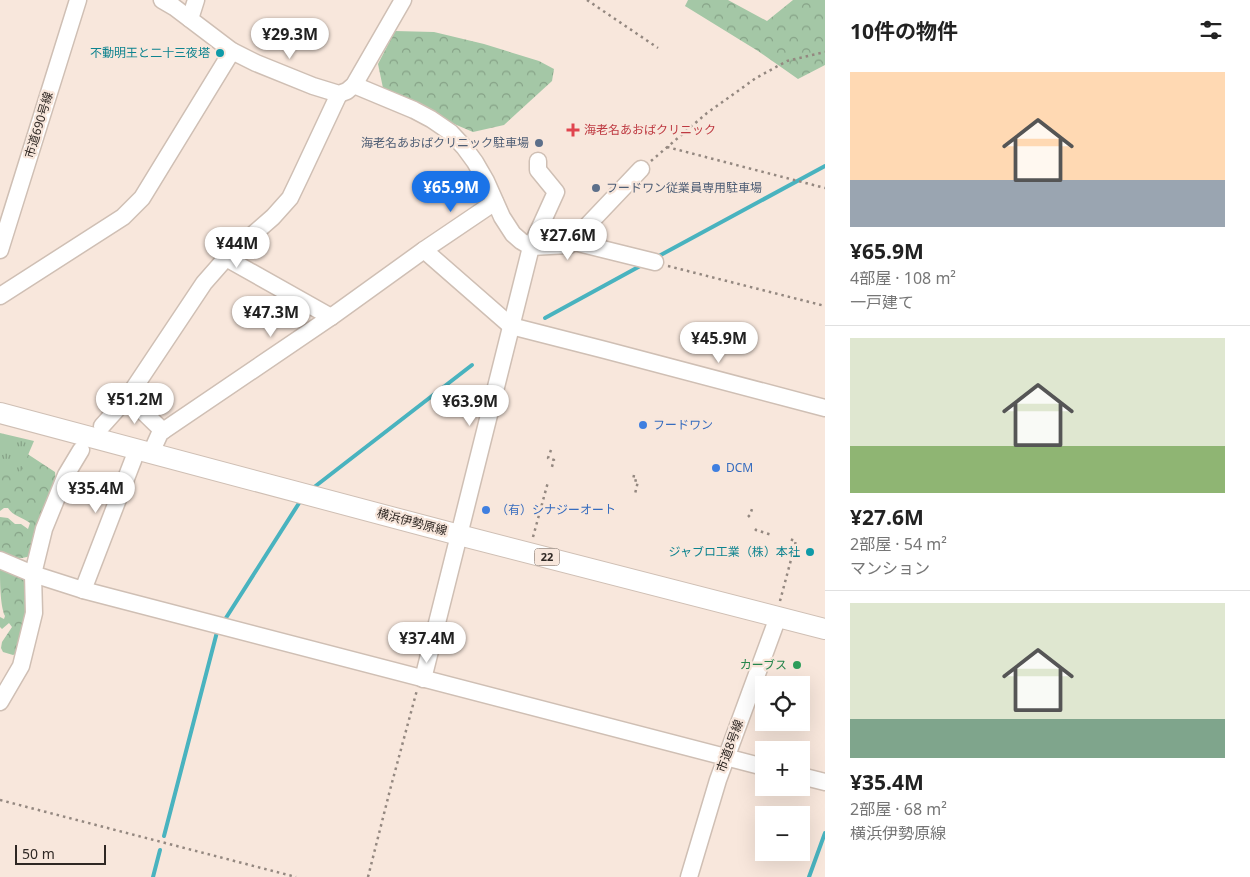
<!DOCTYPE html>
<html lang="ja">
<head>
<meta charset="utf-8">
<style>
	:root { --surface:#fff; --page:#f6f6f6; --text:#222; --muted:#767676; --line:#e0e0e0; --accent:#1a73e8 }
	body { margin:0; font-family:"Noto Sans","Noto Sans JP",sans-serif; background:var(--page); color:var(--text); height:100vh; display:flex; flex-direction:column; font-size:19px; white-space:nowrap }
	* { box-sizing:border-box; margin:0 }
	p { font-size:16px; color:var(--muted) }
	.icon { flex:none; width:28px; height:28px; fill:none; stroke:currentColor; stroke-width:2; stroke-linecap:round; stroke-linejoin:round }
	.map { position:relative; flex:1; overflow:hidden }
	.drawer { display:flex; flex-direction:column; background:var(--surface); width:425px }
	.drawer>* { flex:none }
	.controls { position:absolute; left:755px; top:676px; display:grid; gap:10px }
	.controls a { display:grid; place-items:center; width:55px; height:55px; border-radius:0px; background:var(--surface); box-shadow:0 5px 20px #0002; font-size:25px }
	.scale { position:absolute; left:15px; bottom:12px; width:91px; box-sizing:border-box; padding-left:5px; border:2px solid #2f2824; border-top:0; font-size:14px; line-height:18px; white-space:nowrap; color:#2f2824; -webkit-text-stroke:4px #f8e7dc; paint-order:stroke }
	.price { position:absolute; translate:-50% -42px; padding:0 11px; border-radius:18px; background:#fff; color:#222; font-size:16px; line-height:32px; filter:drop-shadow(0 1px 2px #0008) }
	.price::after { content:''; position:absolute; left:50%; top:30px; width:15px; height:11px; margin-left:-8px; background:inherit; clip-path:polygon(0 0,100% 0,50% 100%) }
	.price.selected { background:var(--accent); color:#fff }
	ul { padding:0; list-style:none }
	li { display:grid; align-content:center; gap:10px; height:265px; padding:0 25px }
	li+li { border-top:1px solid var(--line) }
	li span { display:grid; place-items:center; height:155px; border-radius:0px; color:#555 }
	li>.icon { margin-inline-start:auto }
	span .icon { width:90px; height:90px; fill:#fffc; stroke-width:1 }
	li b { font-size:21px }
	h2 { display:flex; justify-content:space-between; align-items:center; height:60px; padding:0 25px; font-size:21px }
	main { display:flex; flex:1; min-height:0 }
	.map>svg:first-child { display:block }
	.forest { fill:url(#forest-crowns) }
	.park { fill:url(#park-tufts) }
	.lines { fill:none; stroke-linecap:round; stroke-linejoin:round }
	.stream { stroke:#49b3bf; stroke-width:4 }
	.minor-casing { stroke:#cfbfb4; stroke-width:19 }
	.major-casing { stroke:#cfbfb4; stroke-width:22 }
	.path { stroke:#948880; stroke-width:2.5; stroke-dasharray:2.5 4; stroke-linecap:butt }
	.minor { stroke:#fff; stroke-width:16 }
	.major { stroke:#fff; stroke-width:20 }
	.culture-dot { fill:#0f9aa8; stroke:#f8e7dc; stroke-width:2 }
	.health-dot { fill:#e0444e; stroke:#f8e7dc; stroke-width:2 }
	.service-dot { fill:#5c6f8a; stroke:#f8e7dc; stroke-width:2 }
	.shop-dot { fill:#3f7fe0; stroke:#f8e7dc; stroke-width:2 }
	.leisure-dot { fill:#2e9e5b; stroke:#f8e7dc; stroke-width:2 }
	.labels { text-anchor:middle; stroke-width:4.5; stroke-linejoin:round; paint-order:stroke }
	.shield { fill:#f8e7dc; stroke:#6b615b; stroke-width:1 }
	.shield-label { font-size:11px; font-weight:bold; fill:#2f2824 }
	.culture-label { font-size:12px; fill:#0d838f; stroke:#f8e7dc; text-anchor:end }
	.street-label { font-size:12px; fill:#2f2824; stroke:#f8e7dc }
	.health-label { font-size:12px; fill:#be3a42; stroke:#f8e7dc; text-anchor:start }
	.service-label { font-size:12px; fill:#4e5e75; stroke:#f8e7dc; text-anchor:end }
	.shop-label { font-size:12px; fill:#366cbe; stroke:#f8e7dc; text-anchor:start }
	.leisure-label { font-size:12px; fill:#27864d; stroke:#f8e7dc; text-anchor:end }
</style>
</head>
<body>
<main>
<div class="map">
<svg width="825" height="877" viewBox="0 0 825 877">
	<defs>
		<pattern id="forest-crowns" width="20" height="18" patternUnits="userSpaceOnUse" patternTransform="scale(1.25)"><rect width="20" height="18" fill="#a4c7a6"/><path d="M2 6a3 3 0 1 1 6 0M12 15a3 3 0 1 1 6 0" fill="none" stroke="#86a287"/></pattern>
		<pattern id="park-tufts" width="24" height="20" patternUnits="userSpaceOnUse" patternTransform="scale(1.25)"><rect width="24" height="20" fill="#a4c7a6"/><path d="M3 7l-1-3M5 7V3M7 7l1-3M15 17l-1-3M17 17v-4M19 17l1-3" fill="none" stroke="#86a287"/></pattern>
	</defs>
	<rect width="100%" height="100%" fill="#f8e7dc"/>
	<g class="forest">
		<polygon points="688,0 728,0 767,21 793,0 825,0 825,65 798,79 758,51 685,6"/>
		<polygon points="395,31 434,32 484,44 539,61 554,69 552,81 504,125 473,132 405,103 383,88 378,64"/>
		<path d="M26 453 55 472 56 483 49 494 47 505 32 555C23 560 10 558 0 555V517L8 518 15 524H21L28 529 30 523C22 517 13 516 8 508H4L0 511V463Z"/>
		<path d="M0 566 32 579 18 653 13 655 3 652 1 648 2 642 12 627 9 623 2 629 0 627V617L4 619 5 616C0 606 0 580 0 566Z"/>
	</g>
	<polygon class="park" points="0,433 34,441 19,476 0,470"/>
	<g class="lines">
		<g class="stream">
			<polyline points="657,257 825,166"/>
			<polyline points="545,318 642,265"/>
			<polyline points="313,488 472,365"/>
			<polyline points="224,621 301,500"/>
			<polyline points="164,836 217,632"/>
			<polyline points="153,877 160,850"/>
			<polyline points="809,877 825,833"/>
		</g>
		<g class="minor-casing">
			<g id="minor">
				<polyline points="162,0 174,7 232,51 256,63 313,86 339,94 347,91 354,85 403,0"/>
				<polyline points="190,19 196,0"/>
				<polyline points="354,85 414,110 431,119 450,132 464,147 475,162 486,181 502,217 513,234 521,241 531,247 569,245 574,242 583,230 641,169"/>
				<polyline points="574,242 655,262"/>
				<polyline points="0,250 78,0"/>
				<polyline points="424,250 511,326 605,350 825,408"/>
				<polyline points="226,258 331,317"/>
				<polyline points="0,296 123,217 142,198 232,51"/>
				<polyline points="128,397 163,431"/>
				<polyline points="102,426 128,397 204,283 226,258 273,217 290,198 301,175 339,94"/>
				<polyline points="151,453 160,433 331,317 424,250 495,202"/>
				<polyline points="0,560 33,574 83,590 764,767"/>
				<polyline points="83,590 137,450"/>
				<polyline points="423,679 531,247 556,192 538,170 538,161"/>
				<polyline points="0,702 21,666 34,613 33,574 44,529 66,475 81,450"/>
				<polyline points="801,776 825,782"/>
				<polyline points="689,877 718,780 778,617"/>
			</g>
		</g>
		<g class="major-casing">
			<polyline id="major" points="0,413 459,535 825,629"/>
		</g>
		<g class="path">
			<polyline points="587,0 658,48"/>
			<polyline points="667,147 825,188"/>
			<polyline points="651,161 707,113 756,78 787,61 825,52"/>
			<polyline points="668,266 825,306"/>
			<polyline points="551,450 548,458 554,460 551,470"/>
			<polyline points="634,475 633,480 638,481 635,494"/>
			<polyline points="748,517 750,515 753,506"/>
			<polyline points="755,529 756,530 772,535"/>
			<polyline points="533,537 548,482"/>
			<polyline points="780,601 796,541 789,539"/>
			<polyline points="0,800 296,877"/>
			<polyline points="368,877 390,790 417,690"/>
		</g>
		<use href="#minor" class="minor"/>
		<use href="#major" class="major"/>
	</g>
	<g class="culture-dot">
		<circle cx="220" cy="53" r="5"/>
		<circle cx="810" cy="552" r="5"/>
	</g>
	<path class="health-dot" d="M570.5 122.5h5v5h5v5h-5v5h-5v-5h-5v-5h5z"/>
	<g class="service-dot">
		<circle cx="539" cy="143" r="5"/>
		<circle cx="596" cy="188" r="5"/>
	</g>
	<g class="shop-dot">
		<circle cx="643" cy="425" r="5"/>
		<circle cx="716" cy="468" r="5"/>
		<circle cx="486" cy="510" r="5"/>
	</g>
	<circle class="leisure-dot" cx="797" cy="665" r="5"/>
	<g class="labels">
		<rect class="shield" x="534.5" y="548.5" width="25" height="17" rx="4"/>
		<g class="shield-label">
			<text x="547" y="561">22</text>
		</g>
		<g class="culture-label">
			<text x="210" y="57">不動明王と二十三夜塔</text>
			<text x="800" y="556">ジャブロ工業（株）本社</text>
		</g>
		<g class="street-label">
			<text transform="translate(39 125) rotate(-73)" y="4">市道690号線</text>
			<text transform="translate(412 522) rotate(15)" y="4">横浜伊勢原線</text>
			<text transform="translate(730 746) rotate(-70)" y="4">市道8号線</text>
		</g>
		<g class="health-label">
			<text x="584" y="134">海老名あおばクリニック</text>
		</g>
		<g class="service-label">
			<text x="529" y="147">海老名あおばクリニック駐車場</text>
			<text x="606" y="192" text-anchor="start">フードワン従業員専用駐車場</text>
		</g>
		<g class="shop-label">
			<text x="653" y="429">フードワン</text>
			<text x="726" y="472">DCM</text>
			<text x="496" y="514">（有）シナジーオート</text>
		</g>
		<g class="leisure-label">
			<text x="787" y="669">カーブス</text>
		</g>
	</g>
</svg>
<div class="controls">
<a><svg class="icon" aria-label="locate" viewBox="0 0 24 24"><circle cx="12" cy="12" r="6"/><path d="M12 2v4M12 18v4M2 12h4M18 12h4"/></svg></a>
<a>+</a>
<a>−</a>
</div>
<div class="scale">50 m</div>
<b class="price" style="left:290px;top:60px">¥29.3M</b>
<b class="price selected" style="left:451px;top:213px">¥65.9M</b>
<b class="price" style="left:568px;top:261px">¥27.6M</b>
<b class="price" style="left:237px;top:269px">¥44M</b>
<b class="price" style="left:271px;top:338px">¥47.3M</b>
<b class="price" style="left:719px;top:364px">¥45.9M</b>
<b class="price" style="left:135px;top:425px">¥51.2M</b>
<b class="price" style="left:470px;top:427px">¥63.9M</b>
<b class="price" style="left:96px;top:514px">¥35.4M</b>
<b class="price" style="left:427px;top:664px">¥37.4M</b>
</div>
<section class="drawer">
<h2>10件の物件<svg class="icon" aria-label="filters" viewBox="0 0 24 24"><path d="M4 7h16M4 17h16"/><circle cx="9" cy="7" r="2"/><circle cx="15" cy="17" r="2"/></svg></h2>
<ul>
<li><span style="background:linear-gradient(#ffd9b3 70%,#9aa5b1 0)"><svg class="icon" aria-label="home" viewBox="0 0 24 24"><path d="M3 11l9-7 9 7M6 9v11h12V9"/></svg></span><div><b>¥65.9M</b><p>4部屋 · 108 m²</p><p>一戸建て</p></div></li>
<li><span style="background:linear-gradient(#dfe7d0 70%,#8fb573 0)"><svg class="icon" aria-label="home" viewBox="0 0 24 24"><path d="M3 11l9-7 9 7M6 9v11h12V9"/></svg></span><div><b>¥27.6M</b><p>2部屋 · 54 m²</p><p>マンション</p></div></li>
<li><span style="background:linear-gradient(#dfe7d0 75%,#7fa58c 0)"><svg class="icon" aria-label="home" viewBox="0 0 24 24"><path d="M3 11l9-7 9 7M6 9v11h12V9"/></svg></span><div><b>¥35.4M</b><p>2部屋 · 68 m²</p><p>横浜伊勢原線</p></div></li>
</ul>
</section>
</main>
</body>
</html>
